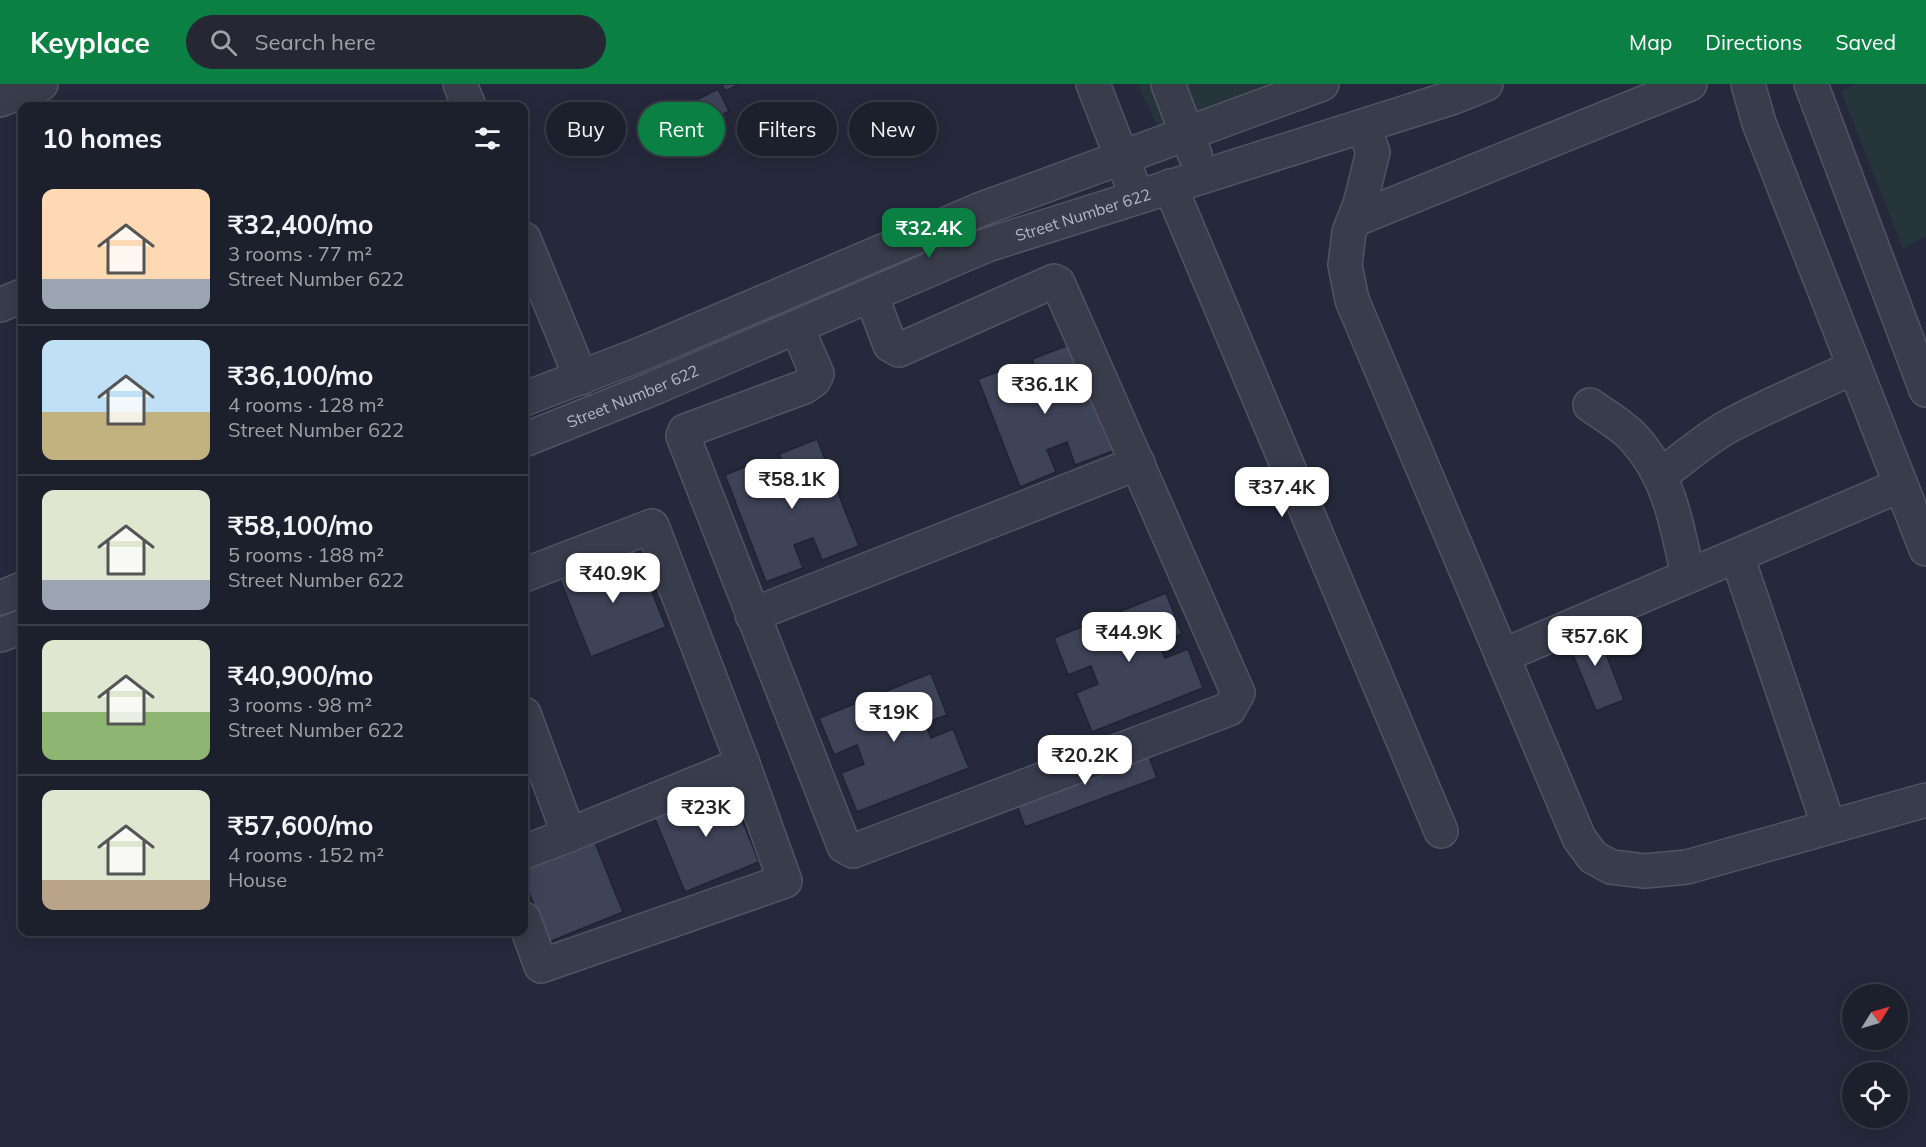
<!DOCTYPE html>
<html lang="en">
<head>
<meta charset="utf-8">
<style>
	:root { --surface:#1c1f2c; --page:#252734; --text:#f1f3f6; --muted:#a0a2a9; --line:#3a3d48; --accent:#0b8043 }
	body { margin:0; font-family:Mulish,sans-serif; background:var(--page); color:var(--text); height:100vh; display:flex; flex-direction:column; font-size:22px; white-space:nowrap }
	* { box-sizing:border-box; margin:0 }
	p { font-size:20px; color:var(--muted) }
	.icon { flex:none; width:33px; height:33px; fill:none; stroke:currentColor; stroke-width:2; stroke-linecap:round; stroke-linejoin:round }
	.map { position:relative; flex:1; overflow:hidden }
	.side { position:absolute; left:18px; top:18px; width:510px; height:834px; display:flex; flex-direction:column; background:var(--surface); border-radius:12px; box-shadow:0 3px 15px #0003,0 0 0 2px var(--line) }
	.side>* { flex:none }
	.top-card { position:absolute; left:546px; top:18px; width:570px; height:54px; display:flex; gap:12px }
	.needle { width:39px; rotate:53deg }
	.fabs { position:absolute; left:1842px; top:900px; display:grid; gap:12px }
	.fabs a { display:grid; place-items:center; width:66px; height:66px; border-radius:50%; background:var(--surface); box-shadow:0 3px 15px #0003,0 0 0 2px var(--line); font-size:30px }
	.price { position:absolute; translate:-50% -51px; padding:0 14px; border-radius:12px; background:#fff; color:#222; font-size:20px; line-height:39px; filter:drop-shadow(0 2px 3px #0008) }
	.price::after { content:''; position:absolute; left:50%; top:36px; width:18px; height:14px; margin-left:-9px; background:inherit; clip-path:polygon(0 0,100% 0,50% 100%) }
	.price.current { background:var(--accent); color:#fff }
	ul { padding:0; list-style:none }
	li { display:flex; align-items:center; gap:18px; height:150px; padding:0 24px }
	li+li { border-top:2px solid var(--line) }
	li span { display:grid; place-items:center; flex:none; width:168px; height:120px; border-radius:12px; color:#555 }
	li>.icon { margin-inline-start:auto }
	span .icon { width:72px; height:72px; fill:#fffc; stroke-width:1 }
	li b { font-size:26px }
	h2 { display:flex; justify-content:space-between; align-items:center; height:72px; padding:0 24px; font-size:26px }
	.pill { padding:0 21px; border-radius:27px; background:var(--surface); box-shadow:0 3px 15px #0003,0 0 0 2px var(--line); font-size:21px; line-height:54px }
	.pill.current { background:var(--accent); color:#fff }
	header { display:flex; align-items:center; gap:36px; box-sizing:border-box; height:84px; padding:0 30px; background:var(--accent); color:#fff }
	header strong { font-size:28px }
	nav { display:flex; gap:33px; margin-inline-start:auto; font-size:21px }
	.search { width:420px; height:54px; background:var(--page); display:flex; align-items:center; gap:15px; box-sizing:border-box; padding:0 21px; border-radius:33px; color:var(--muted); font-size:22px }
	.map>svg:first-child { display:block }
	.green { fill:#26353c }
	.building { fill:#3f4358; stroke:#1f2332; stroke-width:1.5 }
	.lines { fill:none; stroke-linecap:round; stroke-linejoin:round }
	.minor-casing { stroke:#505463; stroke-width:36 }
	.minor { stroke:#383c4b; stroke-width:33 }
	.labels { text-anchor:middle; stroke-width:6; stroke-linejoin:round; paint-order:stroke }
	.street-label { font-size:16px; fill:#b4b7c7; stroke:#1d2130 }
</style>
</head>
<body>
<header>
<strong>Keyplace</strong>
<div class="search"><svg class="icon" aria-label="search" viewBox="0 0 24 24"><circle cx="10" cy="10" r="6"/><path d="M15 15l6 6"/></svg>Search here</div>
<nav><a>Map</a><a>Directions</a><a>Saved</a></nav>
</header>
<div class="map">
<svg width="1926" height="1063" viewBox="0 0 1926 1063">
	<rect width="100%" height="100%" fill="#25293b"/>
	<g class="green">
		<polygon points="1137,0 1281,0 1161,48"/>
		<polygon points="1857,0 1926,0 1926,152 1903,165 1841,7"/>
	</g>
	<g class="building">
		<polygon points="722,0 740,0 725,7"/>
		<polygon points="718,5 729,27 690,48 678,25"/>
		<polygon points="1071,260 1113,367 1075,381 1067,358 1047,366 1056,388 1020,403 978,295 1014,282 1023,304 1041,297 1032,275"/>
		<polygon points="817,355 859,462 822,476 813,454 794,461 803,484 766,498 725,391 760,377 769,399 787,392 779,370"/>
		<polygon points="635,466 666,543 591,573 560,496"/>
		<polygon points="1166,509 1182,550 1159,559 1165,574 1188,565 1203,604 1092,648 1076,609 1098,600 1091,582 1068,591 1054,554"/>
		<polygon points="1594,539 1624,616 1596,627 1565,551"/>
		<polygon points="931,589 947,631 925,639 931,654 953,645 969,684 857,728 841,689 864,680 857,661 834,671 819,634"/>
		<polygon points="1145,662 1157,694 1025,743 1013,711"/>
		<polygon points="728,701 759,778 685,808 653,730"/>
		<polygon points="592,751 623,828 549,858 524,796 524,778"/>
	</g>
	<g class="lines">
		<g class="minor-casing">
			<g id="minor">
				<polyline points="460,0 469,22"/>
				<polyline points="1093,0 1131,97"/>
				<polyline points="1168,0 1195,71"/>
				<polyline points="1748,0 1759,39 1926,465"/>
				<polyline points="1811,0 1926,306"/>
				<polyline points="0,16 41,0"/>
				<polyline points="1363,42 1373,68 1360,120 1349,148 1345,181 1352,216 1579,754 1593,773 1611,783 1645,787 1687,783 1926,716"/>
				<polyline points="1170,102 1441,747"/>
				<polyline points="1354,136 1690,0"/>
				<polyline points="524,155 581,294"/>
				<polyline points="0,221 22,212"/>
				<polyline points="797,243 817,290 814,296 804,303 685,347 683,352 844,762 853,767 1229,625 1238,609 1058,199 1054,197 899,266 890,261 871,211"/>
				<polyline points="524,315 641,270 979,126 1322,0"/>
				<path d="M1590 321C1603 330 1620 340 1631 351 1669 390 1677 441 1688 492"/>
				<path id="s1" d="M524 356 654 304 987 161 1454 13 1486 0"/>
				<path d="M1661 391C1683 375 1705 355 1729 342 1770 320 1812 303 1854 283"/>
				<polyline points="1737,472 1829,743"/>
				<polyline points="524,491 652,442 743,680 569,751 524,630"/>
				<polyline points="0,514 22,505"/>
				<polyline points="752,531 1138,379"/>
				<polyline points="0,551 22,543"/>
				<polyline points="1502,572 1901,401"/>
				<polyline points="524,768 569,751"/>
				<polyline points="524,835 541,882 785,797 743,680"/>
			</g>
		</g>
		<use href="#minor" class="minor"/>
	</g>
	<g class="labels">
		<g class="street-label">
			<text dy="6" stroke="none"><textPath href="#s1" startOffset="603">Street Number 622</textPath></text>
			<text dy="6" stroke="none"><textPath href="#s1" startOffset="117">Street Number 622</textPath></text>
		</g>
	</g>
</svg>
<div class="fabs">
<a><svg class="needle" viewBox="-14 -14 28 28"><path d="M0-13l5 13h-10z" fill="#e53935"/><path d="M0 13l5-13h-10z" fill="#a0a2a9"/></svg></a>
<a><svg class="icon" aria-label="locate" viewBox="0 0 24 24"><circle cx="12" cy="12" r="6"/><path d="M12 2v4M12 18v4M2 12h4M18 12h4"/></svg></a>
</div>
<b class="price current" style="left:929px;top:175px">₹32.4K</b>
<b class="price" style="left:1045px;top:331px">₹36.1K</b>
<b class="price" style="left:792px;top:426px">₹58.1K</b>
<b class="price" style="left:1282px;top:434px">₹37.4K</b>
<b class="price" style="left:613px;top:520px">₹40.9K</b>
<b class="price" style="left:1129px;top:579px">₹44.9K</b>
<b class="price" style="left:1595px;top:583px">₹57.6K</b>
<b class="price" style="left:894px;top:659px">₹19K</b>
<b class="price" style="left:1085px;top:702px">₹20.2K</b>
<b class="price" style="left:706px;top:754px">₹23K</b>
<div class="top-card">
<a class="pill">Buy</a>
<a class="pill current">Rent</a>
<a class="pill">Filters</a>
<a class="pill">New</a>
</div>
<section class="side">
<h2>10 homes<svg class="icon" aria-label="filters" viewBox="0 0 24 24"><path d="M4 7h16M4 17h16"/><circle cx="9" cy="7" r="2"/><circle cx="15" cy="17" r="2"/></svg></h2>
<ul>
<li><span style="background:linear-gradient(#ffd9b3 75%,#9aa5b1 0)"><svg class="icon" aria-label="home" viewBox="0 0 24 24"><path d="M3 11l9-7 9 7M6 9v11h12V9"/></svg></span><div><b>₹32,400/mo</b><p>3 rooms · 77 m²</p><p>Street Number 622</p></div></li>
<li><span style="background:linear-gradient(#bfe0f5 60%,#c2b280 0)"><svg class="icon" aria-label="home" viewBox="0 0 24 24"><path d="M3 11l9-7 9 7M6 9v11h12V9"/></svg></span><div><b>₹36,100/mo</b><p>4 rooms · 128 m²</p><p>Street Number 622</p></div></li>
<li><span style="background:linear-gradient(#dfe7d0 75%,#9aa5b1 0)"><svg class="icon" aria-label="home" viewBox="0 0 24 24"><path d="M3 11l9-7 9 7M6 9v11h12V9"/></svg></span><div><b>₹58,100/mo</b><p>5 rooms · 188 m²</p><p>Street Number 622</p></div></li>
<li><span style="background:linear-gradient(#dfe7d0 60%,#8fb573 0)"><svg class="icon" aria-label="home" viewBox="0 0 24 24"><path d="M3 11l9-7 9 7M6 9v11h12V9"/></svg></span><div><b>₹40,900/mo</b><p>3 rooms · 98 m²</p><p>Street Number 622</p></div></li>
<li><span style="background:linear-gradient(#dfe7d0 75%,#b9a48a 0)"><svg class="icon" aria-label="home" viewBox="0 0 24 24"><path d="M3 11l9-7 9 7M6 9v11h12V9"/></svg></span><div><b>₹57,600/mo</b><p>4 rooms · 152 m²</p><p>House</p></div></li>
</ul>
</section>
</div>
</body>
</html>
